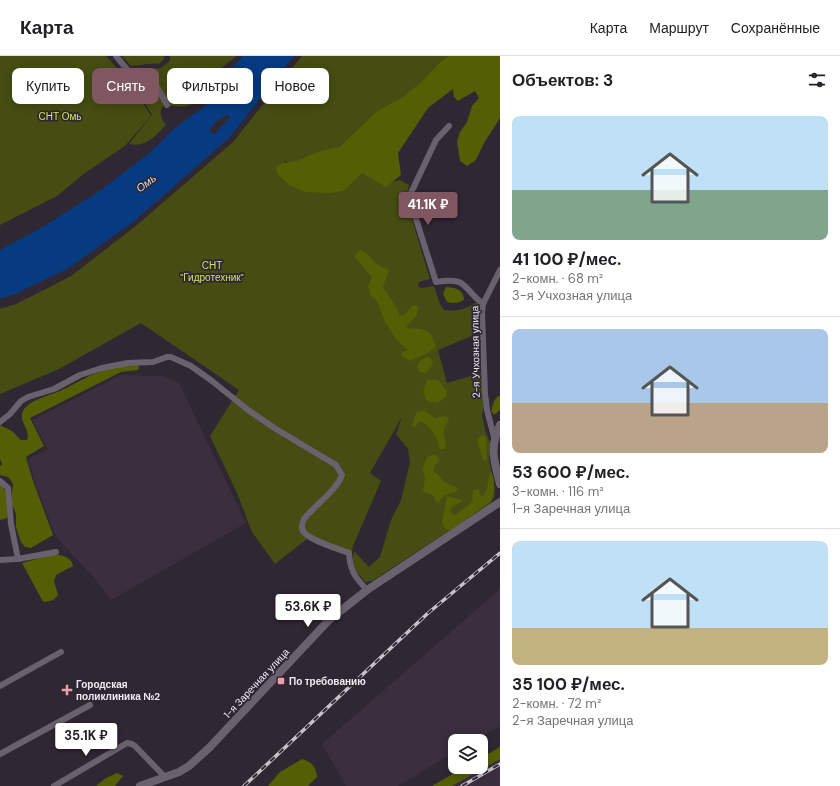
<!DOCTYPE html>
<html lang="ru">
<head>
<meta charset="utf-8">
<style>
	:root { --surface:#fff; --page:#f6f6f6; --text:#202124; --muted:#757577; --line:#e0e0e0; --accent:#7f5761 }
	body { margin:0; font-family:"DM Sans",sans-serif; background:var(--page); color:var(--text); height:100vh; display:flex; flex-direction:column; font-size:15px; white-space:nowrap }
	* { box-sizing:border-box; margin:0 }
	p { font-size:13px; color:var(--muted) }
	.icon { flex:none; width:22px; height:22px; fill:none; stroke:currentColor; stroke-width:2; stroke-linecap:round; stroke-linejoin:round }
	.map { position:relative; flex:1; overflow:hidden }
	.details { display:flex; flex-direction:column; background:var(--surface); width:340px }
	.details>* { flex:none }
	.banner { position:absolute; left:12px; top:12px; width:380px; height:36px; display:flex; gap:8px }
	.controls { position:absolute; left:448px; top:678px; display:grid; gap:8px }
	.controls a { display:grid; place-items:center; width:40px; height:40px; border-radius:8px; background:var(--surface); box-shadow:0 2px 10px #0003; font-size:20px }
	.price { position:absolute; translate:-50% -34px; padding:0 9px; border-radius:4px; background:#fff; color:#222; font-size:13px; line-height:26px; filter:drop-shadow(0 1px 2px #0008) }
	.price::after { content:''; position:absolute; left:50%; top:24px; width:12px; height:9px; margin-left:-6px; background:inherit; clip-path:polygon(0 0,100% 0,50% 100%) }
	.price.on { background:var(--accent); color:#fff }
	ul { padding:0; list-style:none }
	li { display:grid; align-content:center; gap:8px; height:212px; padding:0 12px }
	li+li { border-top:1px solid var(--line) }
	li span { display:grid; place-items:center; height:124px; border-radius:8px; color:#555 }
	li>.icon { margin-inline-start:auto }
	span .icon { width:72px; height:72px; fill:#fffc; stroke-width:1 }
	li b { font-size:17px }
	h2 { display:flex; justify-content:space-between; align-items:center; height:48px; padding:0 12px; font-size:17px }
	.chip { padding:0 14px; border-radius:8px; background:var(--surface); box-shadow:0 2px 10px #0003; font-size:14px; line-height:36px }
	.chip.on { background:var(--accent); color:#fff }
	header { display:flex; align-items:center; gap:24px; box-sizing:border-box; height:56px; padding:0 20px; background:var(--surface); border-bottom:1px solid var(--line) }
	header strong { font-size:19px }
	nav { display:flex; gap:22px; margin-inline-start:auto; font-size:14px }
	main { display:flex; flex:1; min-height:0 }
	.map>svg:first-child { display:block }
	.built { fill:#3a2e3f }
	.green { fill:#454d12 }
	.forest { fill:#545e05 }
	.water { fill:#063b81; fill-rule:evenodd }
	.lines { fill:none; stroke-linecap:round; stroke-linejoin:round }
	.minor { stroke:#6a616e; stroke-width:6 }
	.tertiary { stroke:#6a616e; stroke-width:8 }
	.rail-casing { stroke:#c8c2cb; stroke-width:3.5 }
	.rail { stroke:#2f2732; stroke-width:2; stroke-dasharray:6; stroke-linecap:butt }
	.poi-dot { fill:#f39aac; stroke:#2f2732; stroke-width:1.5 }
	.labels { text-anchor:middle; stroke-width:3.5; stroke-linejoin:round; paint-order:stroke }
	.park-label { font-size:10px; fill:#d0e45e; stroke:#2f2732 }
	.street-label { font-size:10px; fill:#f0ebf3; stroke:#2f2732 }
	.poi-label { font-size:10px; font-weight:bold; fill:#f0ebf3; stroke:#2f2732; text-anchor:start }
	.water-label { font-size:11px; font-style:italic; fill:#cfdcf1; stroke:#2f2732 }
</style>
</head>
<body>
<header>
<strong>Карта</strong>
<nav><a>Карта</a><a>Маршрут</a><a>Сохранённые</a></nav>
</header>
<main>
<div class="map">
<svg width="500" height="730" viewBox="0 0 500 730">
	<rect width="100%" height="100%" fill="#2f2732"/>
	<g class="built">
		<polygon points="121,319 164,320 179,327 246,467 111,544 97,525 56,481 33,422 33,418 28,403 48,393 32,364"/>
		<polygon points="500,533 500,670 474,685 455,685 455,696 398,730 346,730 322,688"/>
		<polygon points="500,695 500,730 440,730 481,711"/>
	</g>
	<g class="green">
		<polygon points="0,0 106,0 130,26 151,60 125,90 85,117 57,140 0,169"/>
		<path d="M122 0H164V3L159 8C148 7 140 10 131 10Z"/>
		<path d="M170 0H236C231 5 224 9 219 14 208 25 205 44 187 50 179 52 171 48 163 50 158 57 162 63 166 69 155 80 146 92 129 88L152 59 140 39 138 25 135 19 147 13 161 12 170 5Z"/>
		<path d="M302 0H448L440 6 423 24 404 40 377 55 339 91 328 105 305 120 283 103 291 112 298 129 323 132 342 129 353 120 366 116 385 127 400 124 409 129 407 138V147L430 223 419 226 418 230 421 232 434 230 440 248 444 254C457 256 466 253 477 246L480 249 479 255V277L438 294 447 327 481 317 484 349 482 360 486 377 490 386 489 404 495 433 494 442 490 448 372 525 366 526C355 515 351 511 354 495L369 511 380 501 391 464 401 444 410 406 408 393 396 378 402 361 370 417 381 425 353 490 351 502 307 483 275 508 252 476 237 437 210 380 239 334 141 267 59 313 0 338V253L16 248 44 234 71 220 137 169 233 86Z"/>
	</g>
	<g class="forest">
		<polygon points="448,0 500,0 500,62 484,87 476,104 467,110 460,105 457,85 460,76 467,66 472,50 479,42 475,35 458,45 454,41 453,33 428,52 398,97 401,119 386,131 362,117 343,135 330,137 305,136 289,129 277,117 276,111 284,107 297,105 317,96 339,91 377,55 404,40 423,24 440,6"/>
		<path d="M360 194 365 196 378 209 389 214 383 231 397 252 399 259 403 260 413 249 418 250 417 259 407 270V272C424 273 432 272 436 291L428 297 410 305 401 299 402 296 408 294 397 284 385 266 377 245 371 240 368 231 372 221 354 200Z"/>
		<path d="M446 231C455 231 464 234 464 244 458 247 454 248 447 246L443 238Z"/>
		<polygon points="428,300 433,305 432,310 426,317 420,316 417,311 420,305"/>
		<path d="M137 309 139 311 138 314 121 316 30 362 44 390 26 401 32 422 53 479 31 492 25 491 21 486 16 471V458L12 449V436L13 429 12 426 8 421 0 419V410L2 408 0 403V369L12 375 21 384H27C31 373 18 366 23 355 28 344 52 339 62 334 79 326 92 317 110 312 119 310 128 310 137 309Z"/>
		<path d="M427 324H438L447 335V340C438 347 437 349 426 344L423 336Z"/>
		<polygon points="498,340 500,340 500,354 494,359 491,355 494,345"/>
		<path d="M424 354 435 362 445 360 449 362C448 368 443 371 444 377 444 384 447 385 445 393H440C437 382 431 369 420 365L417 369 414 371 412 370 416 357Z"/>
		<polygon points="483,379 486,382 487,404 483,404 477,384"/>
		<path d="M435 398 440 405 434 410 433 416 438 418 444 426 458 432 455 436 445 439 439 446H436C433 435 430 440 423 435L425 422 422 413 427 401Z"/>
		<path d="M491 416C496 424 494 437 491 445L451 474 445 473 442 467 447 440 462 444 461 446 453 450 450 455 454 460 469 449 473 444 472 439 474 434 479 433 480 439 483 440C489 433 487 424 491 416Z"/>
		<path d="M0 427C9 437 7 450 7 462L0 464Z"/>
		<path d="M54 498C61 499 72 501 73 510L56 519 54 525 58 539C55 544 49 546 44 546L42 544 22 507Z"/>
		<polygon points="500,691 500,703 452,730 432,730 465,711 481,711 481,702"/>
		<path d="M302 703C312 706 316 711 317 721L308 730H268L280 716Z"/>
		<polygon points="117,717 123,720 115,730 96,730 106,722"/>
	</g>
	<path class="water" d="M243 0H294L229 82 132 167 67 213 15 238 0 243V194L43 171 101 134 147 99 175 72 213 44 218 28ZM227 59 230 60 227 65 215 78 210 77V73L219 63Z"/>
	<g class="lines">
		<g class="minor">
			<path d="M116 0 130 17C134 16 140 14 143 15 151 17 163 42 167 49"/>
			<path d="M449 70 436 84 410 139V144L436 226C469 221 461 231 483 248"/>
			<path d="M0 366 10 358 21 345 28 341 54 333 80 319 102 312 128 307 153 306 167 301H171L191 310 212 325 248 354 276 373 336 409 342 419C337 434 314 450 304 463 302 467 301 471 303 475 308 484 339 493 349 497 350 515 355 521 367 534"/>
			<polyline points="494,381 487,354 485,337 482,257 483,248 500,214"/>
			<polyline points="0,425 8,432 11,468 18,503"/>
			<polyline points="0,504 18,503 56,496"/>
			<polyline points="0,630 61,596"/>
			<polyline points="0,698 90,649"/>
			<polyline points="54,730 127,687 132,688 135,690 165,721"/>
		</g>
		<g class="tertiary">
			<path d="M500 369C489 393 494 404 500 428"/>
			<polyline points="140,730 179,716 189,710 209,692 329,564 367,534 500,446"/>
		</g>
		<g class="rail-casing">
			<g id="rail">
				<polyline points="244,730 427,558 500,497"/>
				<polyline points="462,730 500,708"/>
			</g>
		</g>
		<use href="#rail" class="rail"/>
	</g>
	<g class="poi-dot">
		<rect x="277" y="621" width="8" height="8" rx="2"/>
		<path d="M65 628h4v4h4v4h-4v4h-4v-4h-4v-4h4z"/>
	</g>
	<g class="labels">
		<g class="park-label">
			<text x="60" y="64">СНТ Омь</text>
			<text x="212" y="213">СНТ<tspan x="212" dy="12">"Гидротехник"</tspan></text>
		</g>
		<g class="street-label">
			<text transform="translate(475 296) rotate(-91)" y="4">2-я Учхозная улица</text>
			<text transform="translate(256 627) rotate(-47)" y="4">1-я Заречная улица</text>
		</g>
		<g class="poi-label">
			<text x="289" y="629">По требованию</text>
			<text x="76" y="632">Городская<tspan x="76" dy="12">поликлиника №2</tspan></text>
		</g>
		<g class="water-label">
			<text transform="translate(146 127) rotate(-37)" y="4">Омь</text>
		</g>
	</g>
</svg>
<div class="controls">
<a><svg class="icon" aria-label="layers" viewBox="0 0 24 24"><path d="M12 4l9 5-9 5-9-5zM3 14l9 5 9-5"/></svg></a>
</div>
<b class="price on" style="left:428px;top:170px">41.1K ₽</b>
<b class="price" style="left:308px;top:572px">53.6K ₽</b>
<b class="price" style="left:86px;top:701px">35.1K ₽</b>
<div class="banner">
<a class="chip">Купить</a>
<a class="chip on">Снять</a>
<a class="chip">Фильтры</a>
<a class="chip">Новое</a>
</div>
</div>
<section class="details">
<h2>Объектов: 3<svg class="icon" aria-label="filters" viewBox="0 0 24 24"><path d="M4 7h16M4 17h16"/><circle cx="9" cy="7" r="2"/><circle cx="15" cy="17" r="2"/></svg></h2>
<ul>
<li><span style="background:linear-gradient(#bfe0f5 60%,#7fa58c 0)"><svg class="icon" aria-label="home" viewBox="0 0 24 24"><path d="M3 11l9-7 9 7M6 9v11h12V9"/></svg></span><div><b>41 100 ₽/мес.</b><p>2-комн. · 68 m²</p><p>3-я Учхозная улица</p></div></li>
<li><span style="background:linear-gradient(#a9c7e8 60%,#b9a48a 0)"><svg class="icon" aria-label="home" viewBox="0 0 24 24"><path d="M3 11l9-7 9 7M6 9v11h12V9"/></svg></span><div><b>53 600 ₽/мес.</b><p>3-комн. · 116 m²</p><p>1-я Заречная улица</p></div></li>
<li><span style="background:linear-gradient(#bfe0f5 70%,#c2b280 0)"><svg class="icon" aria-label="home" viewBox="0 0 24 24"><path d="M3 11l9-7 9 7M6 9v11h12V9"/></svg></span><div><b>35 100 ₽/мес.</b><p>2-комн. · 72 m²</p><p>2-я Заречная улица</p></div></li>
</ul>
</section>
</main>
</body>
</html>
